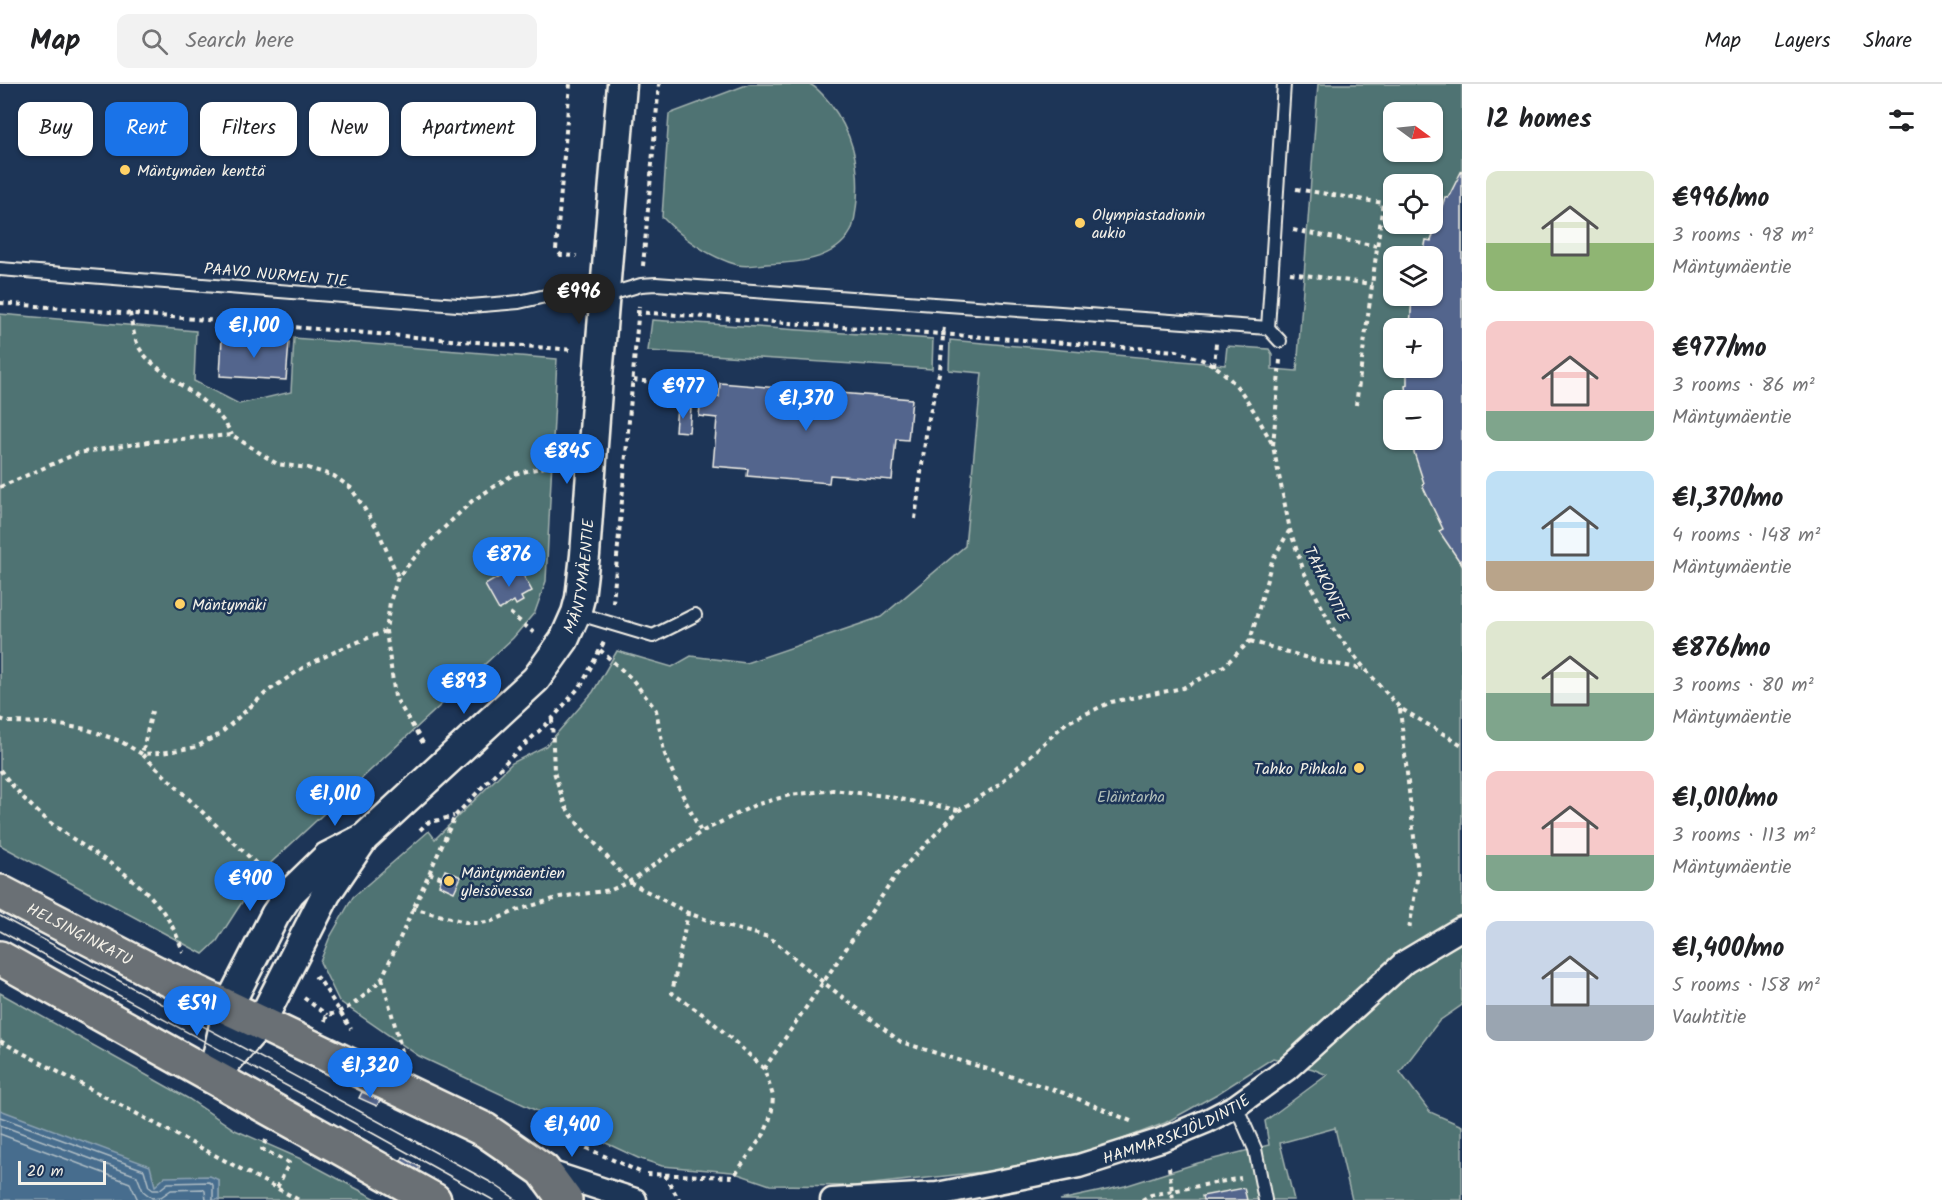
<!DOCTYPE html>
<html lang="en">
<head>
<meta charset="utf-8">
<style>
	:root { --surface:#fff; --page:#f2f2f2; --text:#202124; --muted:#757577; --line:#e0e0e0; --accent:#1a73e8 }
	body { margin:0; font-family:Kalam,sans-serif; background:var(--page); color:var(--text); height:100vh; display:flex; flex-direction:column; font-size:22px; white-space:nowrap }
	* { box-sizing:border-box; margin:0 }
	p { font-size:20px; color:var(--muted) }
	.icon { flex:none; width:33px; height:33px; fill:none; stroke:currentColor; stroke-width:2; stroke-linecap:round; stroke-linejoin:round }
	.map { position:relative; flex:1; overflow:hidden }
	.details { display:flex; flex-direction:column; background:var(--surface); width:480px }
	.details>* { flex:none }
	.top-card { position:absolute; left:18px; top:18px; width:570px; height:54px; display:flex; gap:12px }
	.needle { width:39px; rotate:105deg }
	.buttons { position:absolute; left:1383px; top:18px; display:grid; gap:12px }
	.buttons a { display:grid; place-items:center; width:60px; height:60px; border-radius:12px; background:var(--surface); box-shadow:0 2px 4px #0004; font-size:30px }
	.scale { position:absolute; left:18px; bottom:15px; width:88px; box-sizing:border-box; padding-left:6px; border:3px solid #f4f1e8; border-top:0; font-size:16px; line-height:21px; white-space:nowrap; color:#f4f1e8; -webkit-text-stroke:4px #1d3557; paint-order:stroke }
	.price { position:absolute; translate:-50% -51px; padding:0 14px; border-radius:21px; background:var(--accent); color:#fff; font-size:20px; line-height:39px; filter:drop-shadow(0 2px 3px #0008) }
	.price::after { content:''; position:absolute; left:50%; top:36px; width:18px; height:14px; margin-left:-9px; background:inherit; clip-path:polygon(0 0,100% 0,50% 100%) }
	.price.on { background:#222; color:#fff }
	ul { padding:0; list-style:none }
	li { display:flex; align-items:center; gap:18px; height:150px; padding:0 24px }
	li span { display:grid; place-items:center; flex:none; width:168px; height:120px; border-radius:12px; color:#555 }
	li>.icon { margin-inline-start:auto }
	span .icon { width:72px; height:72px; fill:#fffc; stroke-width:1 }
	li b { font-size:26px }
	h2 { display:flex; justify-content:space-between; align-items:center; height:72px; padding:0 24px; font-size:26px }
	.chip { padding:0 21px; border-radius:12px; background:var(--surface); box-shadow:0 2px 4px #0004; font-size:21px; line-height:54px }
	.chip.on { background:var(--accent); color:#fff }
	header { display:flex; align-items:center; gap:36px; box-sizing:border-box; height:84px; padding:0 30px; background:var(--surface); border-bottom:2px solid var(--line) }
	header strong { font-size:28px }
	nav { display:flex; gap:33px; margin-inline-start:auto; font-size:21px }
	.search { width:420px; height:54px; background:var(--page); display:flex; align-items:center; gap:15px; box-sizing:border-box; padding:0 21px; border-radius:12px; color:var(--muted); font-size:22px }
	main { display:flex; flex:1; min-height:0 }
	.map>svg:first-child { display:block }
	.green { fill:#507373; stroke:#a2b2ae; stroke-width:1.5; fill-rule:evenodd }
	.water { fill:#466d8e; stroke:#8ca2b2; stroke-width:1.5 }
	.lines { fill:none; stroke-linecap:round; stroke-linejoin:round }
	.shore { stroke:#aebcc4; stroke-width:1.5 }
	.building { fill:#52658d; stroke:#f4f1e8; stroke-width:1.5 }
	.service-casing { stroke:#f4f1e8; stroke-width:16 }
	.minor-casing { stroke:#f4f1e8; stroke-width:27 }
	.tertiary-casing { stroke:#f4f1e8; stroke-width:33 }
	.primary-casing { stroke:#f4f1e8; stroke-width:38 }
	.path { stroke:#f4f1e8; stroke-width:4; stroke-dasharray:4.5 4.5; stroke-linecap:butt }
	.service { stroke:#1d3557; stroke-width:12 }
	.minor { stroke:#1d3557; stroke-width:22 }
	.tertiary { stroke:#1d3557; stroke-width:28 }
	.primary { stroke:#6a7074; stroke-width:33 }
	.tram { stroke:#f4f1e8; stroke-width:1.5 }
	.poi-dot { fill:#ffd166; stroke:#1d3557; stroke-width:2 }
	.labels { text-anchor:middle; stroke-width:5; stroke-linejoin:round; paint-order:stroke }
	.poi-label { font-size:16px; fill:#f4f1e8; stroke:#1d3557; text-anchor:start }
	.street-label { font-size:16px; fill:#f4f1e8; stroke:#1d3557 }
	.park-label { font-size:16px; fill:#b2bfb9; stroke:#1d3557 }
</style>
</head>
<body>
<header>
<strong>Map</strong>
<div class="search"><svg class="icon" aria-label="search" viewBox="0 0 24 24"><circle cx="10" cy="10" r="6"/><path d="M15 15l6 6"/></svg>Search here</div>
<nav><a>Map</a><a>Layers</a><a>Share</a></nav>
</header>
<main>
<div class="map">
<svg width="1462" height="1116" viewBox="0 0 1462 1116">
	<rect width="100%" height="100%" fill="#1d3557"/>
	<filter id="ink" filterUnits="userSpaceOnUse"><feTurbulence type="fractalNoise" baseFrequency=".0167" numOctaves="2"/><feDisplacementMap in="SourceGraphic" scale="12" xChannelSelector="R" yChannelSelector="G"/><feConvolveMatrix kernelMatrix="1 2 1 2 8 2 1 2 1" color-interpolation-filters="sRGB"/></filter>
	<g filter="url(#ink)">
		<g class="green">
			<path d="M749 0C762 0 799 0 809 0 816 2 824 12 829 18 852 48 860 79 857 116 856 126 855 138 851 147 835 177 795 179 766 180 757 181 747 183 738 181 708 173 684 155 662 133L669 30Z"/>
			<path d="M1318 0H1462V921L1439 937 1400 988 1430 1028 1462 1042V1116H1352L1335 1044 1280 1059 1294 1116H1060L1125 1102 1198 1079 1269 1061 1265 1037 1327 991 1313 985 1273 974 1217 1010 1165 1039 1113 1059 1074 1070 991 1087 854 1102 770 1101 732 1088 662 1082 638 1074 419 972 339 917 320 878 329 855 353 813 429 747 435 755 512 679 546 662 593 608 617 567 672 583 691 572 746 579 881 533 965 462 982 289 949 286 950 256 1225 281 1227 262 1269 265 1272 270V285L1297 287ZM1394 28H1432V68H1394ZM1394 100H1432V140H1394ZM1394 172H1432V212H1394ZM1394 244H1432V284H1394ZM1394 316H1432V356H1394Z"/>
			<polygon points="0,230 196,247 194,297 239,320 291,308 294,254 557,275 546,497 535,528 513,554 262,787 217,857 203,870 0,761"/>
			<polygon points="652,236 933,255 932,285 648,267"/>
			<polygon points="0,909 189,1015 235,1046 301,1075 378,1116 219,1116 219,1096 154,1102 0,1073"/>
		</g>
		<polygon class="water" points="0,1026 150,1082 155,1102 165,1093 210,1092 219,1096 219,1116 0,1116"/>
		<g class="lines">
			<g class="shore">
				<polyline points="0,1033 144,1086 149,1103 153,1106 159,1106 168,1099 209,1098 213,1101 213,1116"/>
				<polyline points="0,1041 137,1092 143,1107 152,1114 161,1113 171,1106 203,1105 205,1107 206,1116"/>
				<polyline points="0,1050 130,1099 138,1116"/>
			</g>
		</g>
		<g class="building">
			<polygon points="1462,86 1462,481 1439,447 1443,445 1422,401 1424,399 1410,356 1432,356 1432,316 1407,316 1405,302 1407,301 1407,284 1432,284 1432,244 1410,244 1412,212 1432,212 1432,172 1423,172 1426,156 1431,157 1445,113 1448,114"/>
			<polygon points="222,254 289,258 286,296 220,292"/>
			<polygon points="720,299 912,315 908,356 896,355 892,396 830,391 829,399 747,392 748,385 713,382 717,334 699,332 701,312 719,313"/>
			<polygon points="677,323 691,324 689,348 675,347"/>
			<polygon points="518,482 532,507 521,513 523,517 516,521 514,517 499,526 485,501"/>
			<polygon points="445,786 461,793 454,808 439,801"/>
			<polygon points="362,1008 380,1016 377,1022 359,1014"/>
			<polygon points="403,1073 420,1083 418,1087 401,1077"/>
			<polygon points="1244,1104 1247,1116 1203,1116 1202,1112"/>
		</g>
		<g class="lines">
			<g class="service-casing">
				<g id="service">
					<polyline points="0,185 470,222 519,218 550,211 604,212 641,201 656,200 1268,244 1280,257"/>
					<polyline points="1268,244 1284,0"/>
					<polyline points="576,529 653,552 695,531"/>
					<polyline points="1236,1022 1255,1065 1265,1116"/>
				</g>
			</g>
			<g class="minor-casing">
				<g id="minor">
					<polyline points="543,1086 635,1116"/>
					<path id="s1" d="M832 1116 937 1110 1079 1082 1161 1056 1207 1037 1236 1022 1287 985 1405 878 1462 844"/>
				</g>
			</g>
			<g class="tertiary-casing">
				<g id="tertiary">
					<polyline points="213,991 228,923 275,831 290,809 327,773 362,755"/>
					<path id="s2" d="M213 993 261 938 326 810 364 754 536 595 564 556 576 529 580 514 585 471 598 293 622 0"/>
				</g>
			</g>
			<g class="primary-casing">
				<g id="primary">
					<path id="s3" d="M0 808 156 889 485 1046 543 1086 565 1116"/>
					<polyline points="0,874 434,1116"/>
				</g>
			</g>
			<g class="path">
				<polyline points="570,0 556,166 561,171 577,172"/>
				<polyline points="1296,105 1383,119 1356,321"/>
				<polyline points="1293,146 1377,162"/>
				<polyline points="643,182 659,0"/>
				<polyline points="1290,189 1372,200"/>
				<polyline points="0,219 573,266"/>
				<path d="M636 228 1177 267C1189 272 1205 275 1216 283 1243 302 1257 333 1273 361"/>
				<path d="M130 229C132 241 134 255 140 265 147 276 157 283 167 291 190 308 219 324 232 351"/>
				<polyline points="1280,276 1273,362 1290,446 1304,488 1333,545 1365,585 1400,624 1462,661"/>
				<polyline points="1214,282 1216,259"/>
				<polyline points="633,296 702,303"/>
				<polyline points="0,403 78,369 155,357 232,351 277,380 308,384 334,392 351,404 377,444 398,493"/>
				<polyline points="915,435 927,343 940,285 944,242"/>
				<polyline points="613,519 639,222"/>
				<polyline points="510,529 534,549"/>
				<polyline points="1250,557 1318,577 1364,585"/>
				<polyline points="600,566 632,595 656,626 664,668 680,706 701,748"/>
				<polyline points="1400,625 1418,790 1409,846"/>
				<polyline points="152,627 142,670 268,791"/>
				<polyline points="0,635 9,638 47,639 86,645 120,657 142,670 161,669 196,663 220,650 268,607 307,581 345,563 386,547"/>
				<polyline points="552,635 554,688 565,722 578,740 629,798 688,829 721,841 769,853 823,898 901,958 1064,1009 1133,1038"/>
				<polyline points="423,659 395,613 386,547 390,518 398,493 421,466 472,417 514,390 563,379"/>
				<path d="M0 686C17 708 36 729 59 745 111 783 161 801 183 868"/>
				<polyline points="420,746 427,739 454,732"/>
				<polyline points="429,789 442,794"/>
				<polyline points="412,824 469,839 480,839 492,837 518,826 560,813 611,806 629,798 701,748 755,721 790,711 833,706 885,712 958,726"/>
				<polyline points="315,892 321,898 351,945"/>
				<polyline points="382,894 403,971"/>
				<polyline points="304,914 327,931"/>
				<path d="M325 937 327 931C350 927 367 910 382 894L455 732 507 677 552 635 582 600 604 558"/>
				<polyline points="0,957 299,1116"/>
				<polyline points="764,985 897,790 958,727 996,703 1066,639 1111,618 1183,604 1224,582 1250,557 1272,477 1289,447"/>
				<polyline points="537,1042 640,1088"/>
				<polyline points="266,1056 262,1065 289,1079 277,1104"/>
				<polyline points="1169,1083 1173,1116"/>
				<polyline points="647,1090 733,1093 764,1050 769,1038 772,1026 773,1012 769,999 764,985 755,976 708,934 672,909 688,829"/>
				<polyline points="665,1091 679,1116"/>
				<polyline points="1142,1116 1151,1111 1241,1094"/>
			</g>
			<use href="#service" class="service"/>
			<use href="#minor" class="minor"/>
			<use href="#tertiary" class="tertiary"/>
			<use href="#primary" class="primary"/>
			<g class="tram">
				<polyline points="0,832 492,1099 517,1116"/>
				<polyline points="0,847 300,1009 493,1116"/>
			</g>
		</g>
	</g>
	<g class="poi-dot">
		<circle cx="125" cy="86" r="6"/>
		<circle cx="1080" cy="139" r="6"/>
		<circle cx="180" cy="520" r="6"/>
		<circle cx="1359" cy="684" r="6"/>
		<circle cx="449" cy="797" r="6"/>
	</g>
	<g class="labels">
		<g class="poi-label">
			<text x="137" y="92">Mäntymäen kenttä</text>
			<text x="1092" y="136">Olympiastadionin<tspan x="1092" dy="18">aukio</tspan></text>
			<text x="192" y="526">Mäntymäki</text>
			<text x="1347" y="690" text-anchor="end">Tahko Pihkala</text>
			<text x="461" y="794">Mäntymäentien<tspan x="461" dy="18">yleisövessa</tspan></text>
		</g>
		<g class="street-label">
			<text transform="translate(276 190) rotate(5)" y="6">PAAVO NURMEN TIE</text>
			<text dy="6" stroke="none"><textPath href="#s2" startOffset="633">MÄNTYMÄENTIE</textPath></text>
			<text transform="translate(1327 500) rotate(64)" y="6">TAHKONTIE</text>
			<text dy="6" stroke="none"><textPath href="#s3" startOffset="90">HELSINGINKATU</textPath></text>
			<text dy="6" stroke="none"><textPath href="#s1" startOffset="354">HAMMARSKJÖLDINTIE</textPath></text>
		</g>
		<g class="park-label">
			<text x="1131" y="718">Eläintarha</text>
		</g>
	</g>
</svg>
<div class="buttons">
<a><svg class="needle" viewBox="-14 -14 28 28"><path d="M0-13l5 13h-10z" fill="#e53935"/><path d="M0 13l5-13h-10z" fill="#757577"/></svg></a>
<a><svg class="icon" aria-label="locate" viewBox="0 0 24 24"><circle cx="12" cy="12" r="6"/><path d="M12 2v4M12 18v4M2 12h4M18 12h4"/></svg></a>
<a><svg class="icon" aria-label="layers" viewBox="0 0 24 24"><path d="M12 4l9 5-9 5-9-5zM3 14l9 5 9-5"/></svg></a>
<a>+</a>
<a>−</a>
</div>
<div class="scale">20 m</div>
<b class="price on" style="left:579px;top:241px">€996</b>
<b class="price" style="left:254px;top:275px">€1,100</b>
<b class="price" style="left:683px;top:336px">€977</b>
<b class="price" style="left:806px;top:348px">€1,370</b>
<b class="price" style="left:567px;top:401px">€845</b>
<b class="price" style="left:509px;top:504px">€876</b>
<b class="price" style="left:464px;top:631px">€893</b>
<b class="price" style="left:335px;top:743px">€1,010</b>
<b class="price" style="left:250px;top:828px">€900</b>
<b class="price" style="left:197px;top:953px">€591</b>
<b class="price" style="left:370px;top:1015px">€1,320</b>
<b class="price" style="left:572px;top:1074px">€1,400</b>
<div class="top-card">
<a class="chip">Buy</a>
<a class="chip on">Rent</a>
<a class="chip">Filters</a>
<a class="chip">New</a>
<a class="chip">Apartment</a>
</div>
</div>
<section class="details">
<h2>12 homes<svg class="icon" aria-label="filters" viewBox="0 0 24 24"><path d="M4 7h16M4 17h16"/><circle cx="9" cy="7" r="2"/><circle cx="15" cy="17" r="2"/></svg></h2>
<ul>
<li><span style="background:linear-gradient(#dfe7d0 60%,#8fb573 0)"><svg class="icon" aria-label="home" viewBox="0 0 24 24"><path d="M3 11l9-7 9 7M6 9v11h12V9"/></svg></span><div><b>€996/mo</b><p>3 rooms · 98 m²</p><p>Mäntymäentie</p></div></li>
<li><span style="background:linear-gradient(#f6c9c9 75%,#7fa58c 0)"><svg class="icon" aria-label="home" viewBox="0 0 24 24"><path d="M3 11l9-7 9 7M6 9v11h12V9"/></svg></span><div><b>€977/mo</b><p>3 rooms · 86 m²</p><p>Mäntymäentie</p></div></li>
<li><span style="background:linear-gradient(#bfe0f5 75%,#b9a48a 0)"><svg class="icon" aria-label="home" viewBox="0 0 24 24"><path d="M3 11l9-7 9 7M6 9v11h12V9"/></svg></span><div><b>€1,370/mo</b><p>4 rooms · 148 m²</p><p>Mäntymäentie</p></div></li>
<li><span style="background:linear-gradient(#dfe7d0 60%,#7fa58c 0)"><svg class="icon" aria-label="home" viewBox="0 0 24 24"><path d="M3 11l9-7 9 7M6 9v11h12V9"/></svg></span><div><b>€876/mo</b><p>3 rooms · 80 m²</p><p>Mäntymäentie</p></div></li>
<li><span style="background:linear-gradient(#f6c9c9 70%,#7fa58c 0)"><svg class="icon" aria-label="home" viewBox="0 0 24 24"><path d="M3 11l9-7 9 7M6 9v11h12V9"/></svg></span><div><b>€1,010/mo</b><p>3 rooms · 113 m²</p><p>Mäntymäentie</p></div></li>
<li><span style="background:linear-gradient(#c9d6e8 70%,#9aa5b1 0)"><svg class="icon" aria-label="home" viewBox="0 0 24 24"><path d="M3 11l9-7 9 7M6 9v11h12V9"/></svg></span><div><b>€1,400/mo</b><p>5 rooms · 158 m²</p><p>Vauhtitie</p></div></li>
</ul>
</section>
</main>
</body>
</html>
